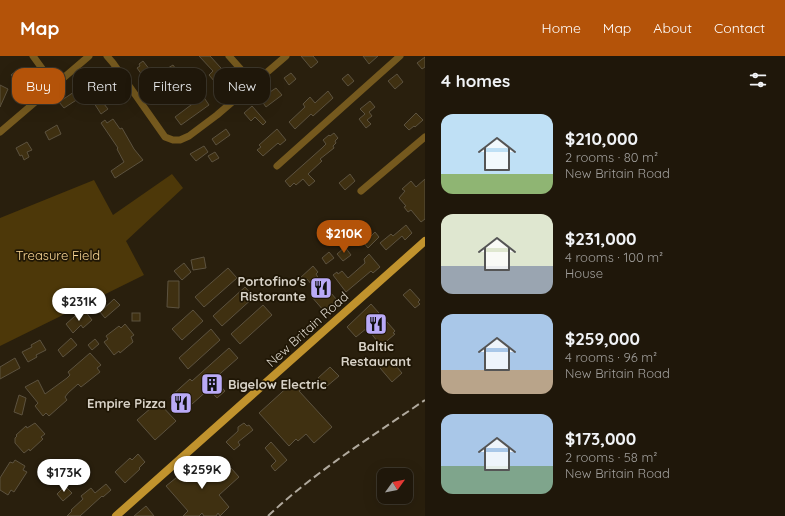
<!DOCTYPE html>
<html lang="en">
<head>
<meta charset="utf-8">
<style>
	:root { --surface:#1f170a; --page:#272013; --text:#f1f3f6; --muted:#a19f9c; --line:#3c362b; --accent:#b45309 }
	body { margin:0; font-family:Quicksand,sans-serif; background:var(--page); color:var(--text); height:100vh; display:flex; flex-direction:column; font-size:15px; white-space:nowrap }
	* { box-sizing:border-box; margin:0 }
	p { font-size:13px; color:var(--muted) }
	.icon { flex:none; width:22px; height:22px; fill:none; stroke:currentColor; stroke-width:2; stroke-linecap:round; stroke-linejoin:round }
	.map { position:relative; flex:1; overflow:hidden }
	.details { display:flex; flex-direction:column; background:var(--surface); width:360px }
	.details>* { flex:none }
	.hud { position:absolute; left:12px; top:12px; width:353px; height:36px; display:flex; gap:8px }
	.needle { width:26px; rotate:57deg }
	.tools { position:absolute; left:377px; top:412px; display:grid; gap:8px }
	.tools a { display:grid; place-items:center; width:36px; height:36px; border-radius:8px; background:var(--surface); box-shadow:0 4px 16px #0002,0 0 0 1px var(--line); font-size:20px }
	.price { position:absolute; translate:-50% -34px; padding:0 9px; border-radius:14px; background:#fff; color:#222; font-size:13px; line-height:26px; filter:drop-shadow(0 1px 2px #0008) }
	.price::after { content:''; position:absolute; left:50%; top:24px; width:12px; height:9px; margin-left:-6px; background:inherit; clip-path:polygon(0 0,100% 0,50% 100%) }
	.price.selected { background:var(--accent); color:#fff }
	ul { padding:0; list-style:none }
	li { display:flex; align-items:center; gap:12px; height:100px; padding:0 16px }
	li span { display:grid; place-items:center; flex:none; width:112px; height:80px; border-radius:12px; color:#555 }
	li>.icon { margin-inline-start:auto }
	span .icon { width:48px; height:48px; fill:#fffc; stroke-width:1 }
	li b { font-size:17px }
	h2 { display:flex; justify-content:space-between; align-items:center; height:48px; padding:0 16px; font-size:17px }
	.pill { padding:0 14px; border-radius:12px; background:var(--surface); box-shadow:0 4px 16px #0002,0 0 0 1px var(--line); font-size:14px; line-height:36px }
	.pill.selected { background:var(--accent); color:#fff }
	header { display:flex; align-items:center; gap:24px; box-sizing:border-box; height:56px; padding:0 20px; background:var(--accent); color:#fff }
	header strong { font-size:19px }
	nav { display:flex; gap:22px; margin-inline-start:auto; font-size:14px }
	main { display:flex; flex:1; min-height:0 }
	.map>svg:first-child { display:block }
	.green { fill:#4d3809 }
	.building { fill:#3f3011; stroke:#5c523f }
	.lines { fill:none; stroke-linecap:round; stroke-linejoin:round }
	.minor { stroke:#75591e; stroke-width:7 }
	.major { stroke:#c1932d; stroke-width:8 }
	.rail { stroke:#b0a99d; stroke-width:2; stroke-dasharray:8 4; stroke-linecap:butt }
	.labels { text-anchor:middle; stroke-width:3.5; stroke-linejoin:round; paint-order:stroke }
	.park-label { font-size:13px; fill:#fdd996; stroke:#1f1605 }
	.poi-label { font-size:13px; font-weight:bold; fill:#d8d2c7; stroke:#1f1605; text-anchor:end }
	.street-label { font-size:13px; fill:#d8d2c7; stroke:#1f1605 }
</style>
</head>
<body>
<header>
<strong>Map</strong>
<nav><a>Home</a><a>Map</a><a>About</a><a>Contact</a></nav>
</header>
<main>
<div class="map">
<svg width="425" height="460" viewBox="0 0 425 460">
	<rect width="100%" height="100%" fill="#291f0d"/>
	<polygon class="green" points="172,118 183,132 126,185 144,219 0,290 0,162 94,124 113,159"/>
	<g class="building">
		<polygon points="199,0 210,0 231,23 234,20 240,28 235,32 233,30 226,36 217,25 215,26 209,19 213,15"/>
		<polygon points="301,0 313,0 318,6 311,12"/>
		<polygon points="363,0 378,0 369,8"/>
		<polygon points="425,1 425,11 422,13 417,7"/>
		<polygon points="143,5 153,18 145,23 137,12 140,10 139,8"/>
		<polygon points="173,9 185,26 180,30 171,19 172,18 168,12"/>
		<polygon points="17,14 19,17 23,14 29,20 19,28 11,19"/>
		<polygon points="291,17 296,23 289,29 284,22"/>
		<polygon points="348,18 354,25 348,30 342,23"/>
		<polygon points="397,18 403,26 395,33 388,25"/>
		<polygon points="0,29 8,33 0,51"/>
		<polygon points="276,32 282,39 266,51 259,41 266,36 267,38"/>
		<polygon points="328,35 333,42 313,60 311,58 295,73 289,66 305,51 303,48 310,41 315,47"/>
		<polygon points="74,36 78,43 64,52 59,46"/>
		<polygon points="175,37 180,44 174,47 169,41"/>
		<polygon points="203,40 209,49 181,69 175,61"/>
		<polygon points="100,43 108,53 101,58 94,47"/>
		<polygon points="370,45 375,51 369,56 372,60 367,64 371,68 366,72 359,63 365,58 360,53"/>
		<polygon points="252,50 266,66 263,69 255,61 251,65 244,57"/>
		<polygon points="416,57 423,64 415,71 414,70 409,74 404,69"/>
		<polygon points="113,63 120,73 122,72 134,93 143,104 115,122 111,115 124,106 117,93 118,92 101,67 105,64 107,67"/>
		<polygon points="57,69 61,78 49,84 45,76"/>
		<polygon points="226,73 230,79 216,89 212,83"/>
		<polygon points="277,73 286,84 280,89 278,87 263,100 257,94 261,91 259,89"/>
		<polygon points="334,77 338,82 335,85 336,87 333,90 334,92 320,103 322,105 308,118 315,125 309,130 303,123 296,129 294,127 290,131 285,125 322,92 326,88 323,84 329,79 330,80"/>
		<polygon points="27,86 32,94 27,96 29,101 24,104 22,99 20,100 16,92"/>
		<polygon points="204,90 208,96 196,105 190,98"/>
		<polygon points="215,96 219,102 212,106 208,100"/>
		<polygon points="350,118 355,125 345,134 339,127"/>
		<polygon points="425,123 425,163 421,166 411,154 408,156 404,151 406,150 399,142 405,135 402,133 411,125 416,131"/>
		<polygon points="406,169 412,177 405,184 402,180 386,194 380,187 391,178 393,180"/>
		<polygon points="375,176 379,181 368,192 364,187"/>
		<polygon points="345,191 351,199 343,205 337,198"/>
		<polygon points="329,196 334,202 326,208 322,202"/>
		<polygon points="369,198 380,211 373,217 371,215 346,236 333,219 337,216 338,218 342,215 348,222 365,207 364,203"/>
		<polygon points="204,201 206,212 193,214 191,204"/>
		<polygon points="184,207 191,216 182,224 174,215"/>
		<polygon points="313,210 318,216 316,218 323,230 324,229 337,244 324,255 311,240 317,235 307,223 303,228 299,223"/>
		<polygon points="228,212 237,222 204,251 195,241"/>
		<polygon points="168,225 179,225 179,252 167,251"/>
		<polygon points="245,231 254,241 222,270 213,260"/>
		<polygon points="410,233 420,244 418,246 420,248 415,252 403,239"/>
		<polygon points="114,243 120,249 105,262 100,256"/>
		<polygon points="371,248 395,275 393,277 395,278 381,290 367,272 356,281 347,271"/>
		<polygon points="263,249 272,259 240,288 231,278"/>
		<polygon points="193,254 203,265 182,284 172,273"/>
		<polygon points="85,255 92,264 83,272 81,269 73,277 66,268 75,260 77,262"/>
		<rect x="132" y="257" width="8" height="8"/>
		<polygon points="125,268 134,279 131,281 133,286 120,297 119,295 114,299 104,286 108,283 106,280 119,270 121,272"/>
		<polygon points="211,273 220,284 188,313 179,302"/>
		<polygon points="71,282 77,289 63,301 58,294"/>
		<polygon points="95,283 99,288 92,294 88,289"/>
		<polygon points="40,284 46,294 36,299 37,301 28,306 22,296 32,291 31,289"/>
		<polygon points="229,292 238,302 214,323 225,335 217,342 209,333 183,356 170,341 190,323 192,325"/>
		<polygon points="90,297 101,309 97,312 100,316 81,331 78,328 68,337 65,341 67,344 49,360 46,357 43,360 35,350 38,347 25,331 38,324 45,338 67,322 70,319 68,316"/>
		<polygon points="15,302 20,312 0,323 0,311"/>
		<polygon points="390,303 402,317 392,326 380,312"/>
		<polygon points="330,311 339,320 326,331 318,322"/>
		<polygon points="292,327 296,331 298,329 302,333 299,335 332,371 314,387 306,378 298,385 296,383 289,390 259,357"/>
		<polygon points="19,339 26,342 22,359 14,356"/>
		<polygon points="158,346 176,365 155,384 137,364"/>
		<polygon points="35,367 45,378 41,381 43,383 30,395 29,393 24,397 15,387 15,382 17,380 16,379 26,370 27,372"/>
		<polygon points="244,367 247,370 249,369 253,374 238,386 240,389 234,394 226,386 238,375 238,371"/>
		<polygon points="271,386 287,404 275,415 271,410 276,405 265,392"/>
		<polygon points="138,398 145,406 139,412 140,413 125,427 115,416 130,402 132,404"/>
		<polygon points="197,402 217,424 231,412 239,421 219,439 229,451 220,460 218,457 216,460 204,460 202,457 199,460 183,460 188,455 166,430 192,409 191,408"/>
		<polygon points="15,404 25,410 23,414 27,416 14,436 11,434 8,439 0,434 0,422 10,406 13,407"/>
		<polygon points="106,428 111,434 103,441 102,440 80,460 67,460 72,455 71,454 83,443 81,440 91,432 95,437"/>
		<polygon points="65,430 72,437 63,445 57,438"/>
		<polygon points="146,450 154,460 134,460"/>
	</g>
	<g class="lines">
		<g class="minor">
			<polyline points="33,0 54,29"/>
			<polyline points="107,0 113,7 165,81 173,84 180,84 189,80 217,59 286,0"/>
			<polyline points="229,0 254,28"/>
			<polyline points="0,76 89,0"/>
			<polyline points="277,110 400,0"/>
			<polyline points="361,135 425,81"/>
		</g>
		<polyline class="major" points="116,460 425,185"/>
		<path class="rail" d="M268 460C316 415 371 381 425 344"/>
	</g>
	<defs>
		<g id="restaurant-square" transform="scale(1.15)"><rect x="-9" y="-9" width="18" height="18" rx="4" fill="#baaaf7" stroke="#1f1605"/><path d="M-5-6h1v4h1v-4h1v4h1v-4h1v5L-1.5 .5V6h-2V.5L-5-1ZM5-6V6H3V1.5H1.5Q1.5-4 5-6Z" fill="#111"/></g>
		<g id="building-square" transform="scale(1.15)"><rect x="-9" y="-9" width="18" height="18" rx="4" fill="#baaaf7" stroke="#1f1605"/><path d="M-4-6H4V6H1V3H-1V6H-4ZM-2.5-4.3h1.7v1.8h-1.7ZM.8-4.3h1.7v1.8H.8ZM-2.5-1h1.7V.8h-1.7ZM.8-1h1.7V.8H.8Z" fill="#111"/></g>
	</defs>
	<g fill-rule="evenodd">
		<use href="#restaurant-square" x="321" y="232"/>
		<use href="#restaurant-square" x="376" y="268"/>
		<use href="#building-square" x="212" y="328"/>
		<use href="#restaurant-square" x="181" y="347"/>
	</g>
	<g class="labels">
		<g class="park-label">
			<text x="58" y="204">Treasure Field</text>
		</g>
		<g class="poi-label">
			<text x="306" y="230">Portofino's<tspan x="306" dy="15">Ristorante</tspan></text>
			<text x="376" y="295" text-anchor="middle">Baltic<tspan x="376" dy="15">Restaurant</tspan></text>
			<text x="228" y="333" text-anchor="start">Bigelow Electric</text>
			<text x="166" y="352">Empire Pizza</text>
		</g>
		<g class="street-label">
			<text transform="translate(307 273) rotate(-42)" y="5">New Britain Road</text>
		</g>
	</g>
</svg>
<div class="tools">
<a><svg class="needle" viewBox="-14 -14 28 28"><path d="M0-13l5 13h-10z" fill="#e53935"/><path d="M0 13l5-13h-10z" fill="#a19f9c"/></svg></a>
</div>
<b class="price selected" style="left:344px;top:198px">$210K</b>
<b class="price" style="left:79px;top:266px">$231K</b>
<b class="price" style="left:202px;top:434px">$259K</b>
<b class="price" style="left:64px;top:437px">$173K</b>
<div class="hud">
<a class="pill selected">Buy</a>
<a class="pill">Rent</a>
<a class="pill">Filters</a>
<a class="pill">New</a>
</div>
</div>
<section class="details">
<h2>4 homes<svg class="icon" aria-label="filters" viewBox="0 0 24 24"><path d="M4 7h16M4 17h16"/><circle cx="9" cy="7" r="2"/><circle cx="15" cy="17" r="2"/></svg></h2>
<ul>
<li><span style="background:linear-gradient(#bfe0f5 75%,#8fb573 0)"><svg class="icon" aria-label="home" viewBox="0 0 24 24"><path d="M3 11l9-7 9 7M6 9v11h12V9"/></svg></span><div><b>$210,000</b><p>2 rooms · 80 m²</p><p>New Britain Road</p></div></li>
<li><span style="background:linear-gradient(#dfe7d0 65%,#9aa5b1 0)"><svg class="icon" aria-label="home" viewBox="0 0 24 24"><path d="M3 11l9-7 9 7M6 9v11h12V9"/></svg></span><div><b>$231,000</b><p>4 rooms · 100 m²</p><p>House</p></div></li>
<li><span style="background:linear-gradient(#a9c7e8 70%,#b9a48a 0)"><svg class="icon" aria-label="home" viewBox="0 0 24 24"><path d="M3 11l9-7 9 7M6 9v11h12V9"/></svg></span><div><b>$259,000</b><p>4 rooms · 96 m²</p><p>New Britain Road</p></div></li>
<li><span style="background:linear-gradient(#a9c7e8 65%,#7fa58c 0)"><svg class="icon" aria-label="home" viewBox="0 0 24 24"><path d="M3 11l9-7 9 7M6 9v11h12V9"/></svg></span><div><b>$173,000</b><p>2 rooms · 58 m²</p><p>New Britain Road</p></div></li>
</ul>
</section>
</main>
</body>
</html>
